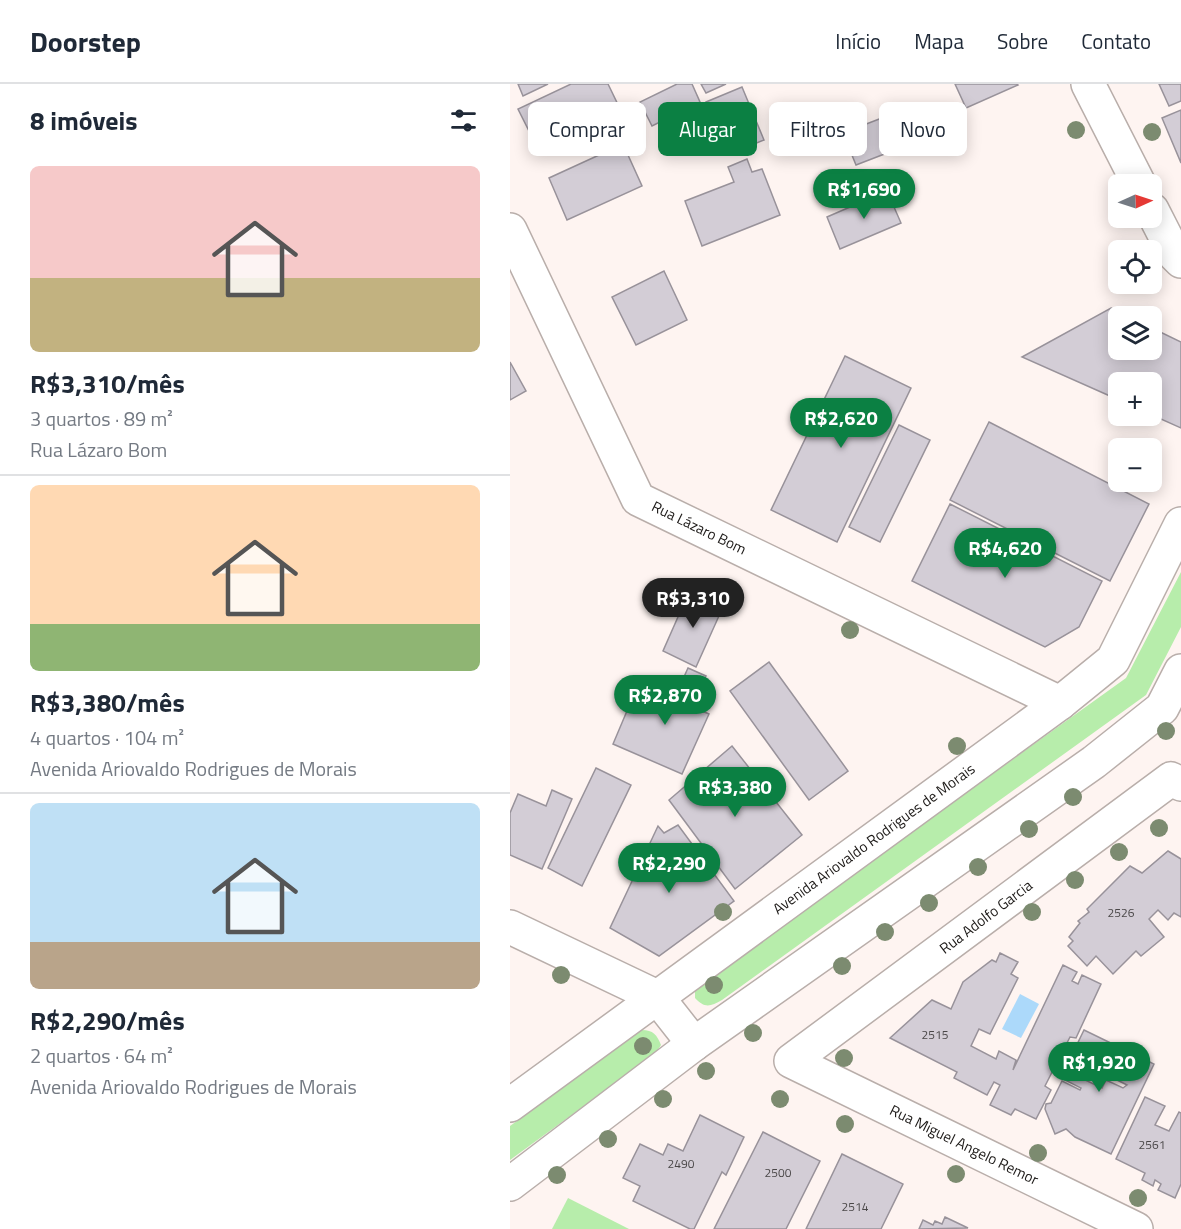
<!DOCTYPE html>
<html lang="pt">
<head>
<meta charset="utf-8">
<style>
	:root { --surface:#fff; --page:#f6f6f7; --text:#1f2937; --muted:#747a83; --line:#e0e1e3; --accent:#0b8043 }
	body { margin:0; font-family:"Titillium Web",sans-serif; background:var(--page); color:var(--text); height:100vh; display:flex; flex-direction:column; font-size:22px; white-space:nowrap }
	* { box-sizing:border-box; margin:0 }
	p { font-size:20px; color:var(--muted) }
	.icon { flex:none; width:33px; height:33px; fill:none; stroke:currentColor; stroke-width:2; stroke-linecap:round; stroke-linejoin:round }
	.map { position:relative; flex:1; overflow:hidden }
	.panel { display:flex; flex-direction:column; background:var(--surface); width:510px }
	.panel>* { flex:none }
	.top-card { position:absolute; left:18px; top:18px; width:562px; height:54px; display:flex; gap:12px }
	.needle { width:39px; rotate:87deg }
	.buttons { position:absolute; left:598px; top:90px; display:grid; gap:12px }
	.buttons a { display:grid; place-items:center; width:54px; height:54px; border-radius:9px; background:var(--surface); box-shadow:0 3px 15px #0003; font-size:30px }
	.price { position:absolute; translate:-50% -51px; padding:0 14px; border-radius:21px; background:var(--accent); color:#fff; font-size:20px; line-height:39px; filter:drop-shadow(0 2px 3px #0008) }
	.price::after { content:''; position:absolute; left:50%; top:36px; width:18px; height:14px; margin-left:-9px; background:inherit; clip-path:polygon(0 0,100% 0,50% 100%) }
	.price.selected { background:#222; color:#fff }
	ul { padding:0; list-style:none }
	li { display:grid; align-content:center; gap:12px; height:318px; padding:0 30px }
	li+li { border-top:2px solid var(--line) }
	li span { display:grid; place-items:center; height:186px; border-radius:9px; color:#555 }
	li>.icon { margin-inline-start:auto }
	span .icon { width:108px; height:108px; fill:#fffc; stroke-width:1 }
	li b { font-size:26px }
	h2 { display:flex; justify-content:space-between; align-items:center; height:72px; padding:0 30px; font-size:26px }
	.tag { padding:0 21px; border-radius:9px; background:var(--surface); box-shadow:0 3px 15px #0003; font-size:21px; line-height:54px }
	.tag.selected { background:var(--accent); color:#fff }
	header { display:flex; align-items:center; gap:36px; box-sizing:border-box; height:84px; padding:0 30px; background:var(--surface); border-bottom:2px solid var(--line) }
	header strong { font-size:28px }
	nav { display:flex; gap:33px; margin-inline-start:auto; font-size:21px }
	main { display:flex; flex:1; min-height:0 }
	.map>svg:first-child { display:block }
	.green { fill:#b7edab }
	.water { fill:#acd9fa }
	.building { fill:#d3cdd6; stroke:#98929a; stroke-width:1.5 }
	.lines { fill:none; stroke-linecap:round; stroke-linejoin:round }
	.minor-casing { stroke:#b9aeaa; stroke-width:36 }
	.minor { stroke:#fff; stroke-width:33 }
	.tree { fill:#7c8b70 }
	.labels { text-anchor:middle; stroke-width:6; stroke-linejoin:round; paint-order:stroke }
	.number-label { font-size:12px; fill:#4a4748 }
	.street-label { font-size:15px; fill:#1d1a18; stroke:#fff }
</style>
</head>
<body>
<header>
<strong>Doorstep</strong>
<nav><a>Início</a><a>Mapa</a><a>Sobre</a><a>Contato</a></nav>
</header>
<main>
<section class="panel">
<h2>8 imóveis<svg class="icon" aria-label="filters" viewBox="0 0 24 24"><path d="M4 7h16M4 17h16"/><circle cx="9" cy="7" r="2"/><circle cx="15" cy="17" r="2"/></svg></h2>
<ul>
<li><span style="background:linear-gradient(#f6c9c9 60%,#c2b280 0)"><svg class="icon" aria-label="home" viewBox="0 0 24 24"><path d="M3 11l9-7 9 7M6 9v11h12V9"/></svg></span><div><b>R$3,310/mês</b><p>3 quartos · 89 m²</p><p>Rua Lázaro Bom</p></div></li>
<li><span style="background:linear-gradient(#ffd9b3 75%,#8fb573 0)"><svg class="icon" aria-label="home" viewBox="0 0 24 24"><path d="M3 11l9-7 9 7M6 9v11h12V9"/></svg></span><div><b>R$3,380/mês</b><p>4 quartos · 104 m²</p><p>Avenida Ariovaldo Rodrigues de Morais</p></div></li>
<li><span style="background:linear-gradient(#bfe0f5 75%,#b9a48a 0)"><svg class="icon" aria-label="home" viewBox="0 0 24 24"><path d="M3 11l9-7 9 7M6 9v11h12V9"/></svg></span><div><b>R$2,290/mês</b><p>2 quartos · 64 m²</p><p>Avenida Ariovaldo Rodrigues de Morais</p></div></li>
</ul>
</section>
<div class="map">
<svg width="671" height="1145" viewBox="0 0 671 1145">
	<rect width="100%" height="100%" fill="#fef4f1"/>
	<g class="green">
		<path d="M671 488V543L636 611 212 916C200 923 194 924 185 914V904L616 594Z"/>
		<path d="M132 946C143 946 147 951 151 961L145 970 0 1076V1042Z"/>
		<polygon points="58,1114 119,1145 42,1145"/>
	</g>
	<polygon class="water" points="510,910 529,920 511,954 492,945"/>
	<g class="building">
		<polygon points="8,0 38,0 13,12"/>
		<polygon points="61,0 98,0 112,29 30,69 8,25"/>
		<polygon points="167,0 182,0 190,18 142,42 130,18"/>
		<polygon points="191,0 216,0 196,9"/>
		<polygon points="445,0 507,0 508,1 456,24"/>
		<polygon points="649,0 671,0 671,17 659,22"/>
		<polygon points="232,3 254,56 217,71 196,18"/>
		<polygon points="671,26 671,79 652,34"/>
		<polygon points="377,32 390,64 346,81 333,49"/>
		<polygon points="113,60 132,102 57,136 39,94"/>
		<polygon points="237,75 242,88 252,85 270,131 192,162 175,117 224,98 218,83"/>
		<polygon points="377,107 391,139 330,165 317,133"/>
		<polygon points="154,187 177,236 126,261 102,213"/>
		<polygon points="601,224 619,232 609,232 609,266 642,266 642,244 671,258 671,344 642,331 642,298 609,298 609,316 512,273"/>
		<polygon points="335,272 401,304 327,458 261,426"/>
		<polygon points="0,278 16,307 0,316"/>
		<polygon points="479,338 639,420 600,497 440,416"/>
		<polygon points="389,341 420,356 370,458 339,443"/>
		<polygon points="440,420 592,497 569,543 535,563 402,497"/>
		<polygon points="179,508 213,523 186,583 153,567"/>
		<polygon points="259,578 338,687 299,716 220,607"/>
		<polygon points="178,584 196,592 183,623 199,630 172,690 103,660 125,608 160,624"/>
		<polygon points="222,662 292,751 225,805 159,716"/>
		<polygon points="86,684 121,701 72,802 38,784"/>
		<polygon points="42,706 62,715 32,785 0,771 0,729 8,710 36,722"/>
		<polygon points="168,741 224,817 149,872 100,844 148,742 154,749"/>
		<polygon points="658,767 671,775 671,833 664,829 658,836 648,826 639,835 654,853 631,872 626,867 603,890 586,872 577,882 558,862 563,857 559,853 570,839 568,837 579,828 577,825 620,782 632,789"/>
		<polygon points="490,869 508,878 501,890 508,894 480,950 469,945 461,962 486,975 489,967 506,976 503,986 553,881 567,888 562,897 568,900 572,891 591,900 566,954 560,953 535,1002 541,1006 526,1035 505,1025 501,1031 480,1021 490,1001 484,998 477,1011 444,994 447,988 380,954 422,916 441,925 453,898 482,876 486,878"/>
		<polygon points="574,946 644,980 601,1070 565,1053 556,1045 545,1050 535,1025 536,1020 541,1019 552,997 570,1006 571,1004 555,996 564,978 580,986 575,996 592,1004 596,996 613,1004 617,1001 561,973"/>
		<polygon points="635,1013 655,1022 645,1041 659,1047 669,1028 671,1029 671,1100 665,1114 648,1106 651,1100 645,1096 643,1102 632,1096 635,1089 606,1075"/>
		<polygon points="190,1031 234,1053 216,1091 212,1088 184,1145 180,1145 123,1117 130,1102 113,1094 130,1060 153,1071 158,1060 173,1067"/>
		<polygon points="253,1048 310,1077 276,1145 204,1145"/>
		<polygon points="332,1070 393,1100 371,1145 296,1145"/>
		<polygon points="435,1133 458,1144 409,1145 413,1136 423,1141 425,1137 432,1140"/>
	</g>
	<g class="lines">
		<g class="minor-casing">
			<g id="minor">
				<polyline points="578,0 629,100"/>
				<polyline points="642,126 665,171 671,177"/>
				<polyline points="0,146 128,415 550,619"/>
				<polyline points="0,843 147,913 184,960"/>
				<polyline points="0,1021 550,619 603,576 671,440"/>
				<polyline points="0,1100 184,960 584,678 652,624 671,587"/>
				<polyline points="626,1145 281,977 661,695 671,700"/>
			</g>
		</g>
		<use href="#minor" class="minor"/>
	</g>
	<g class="tree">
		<circle cx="566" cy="46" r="9"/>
		<circle cx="642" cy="48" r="9"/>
		<circle cx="340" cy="546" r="9"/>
		<circle cx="656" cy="647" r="9"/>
		<circle cx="447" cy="662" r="9"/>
		<circle cx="563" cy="713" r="9"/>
		<circle cx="649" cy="744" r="9"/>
		<circle cx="519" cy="745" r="9"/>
		<circle cx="609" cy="768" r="9"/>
		<circle cx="468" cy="783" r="9"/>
		<circle cx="565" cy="796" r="9"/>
		<circle cx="419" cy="819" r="9"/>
		<circle cx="213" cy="828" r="9"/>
		<circle cx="522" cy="828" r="9"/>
		<circle cx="375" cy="848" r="9"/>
		<circle cx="332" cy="882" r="9"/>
		<circle cx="51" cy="891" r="9"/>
		<circle cx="204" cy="901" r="9"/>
		<circle cx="243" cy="949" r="9"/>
		<circle cx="133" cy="962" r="9"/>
		<circle cx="334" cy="974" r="9"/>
		<circle cx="196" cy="987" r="9"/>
		<circle cx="153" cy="1015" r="9"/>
		<circle cx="270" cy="1015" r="9"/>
		<circle cx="335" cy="1040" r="9"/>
		<circle cx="98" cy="1055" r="9"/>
		<circle cx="528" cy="1069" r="9"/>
		<circle cx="446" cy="1090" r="9"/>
		<circle cx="47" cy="1091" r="9"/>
		<circle cx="628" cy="1114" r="9"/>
	</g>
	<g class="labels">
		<g class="number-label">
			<text x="611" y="833">2526</text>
			<text x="425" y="955">2515</text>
			<text x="642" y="1065">2561</text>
			<text x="171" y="1084">2490</text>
			<text x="268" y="1093">2500</text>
			<text x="345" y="1127">2514</text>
		</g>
		<g class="street-label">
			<text transform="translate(189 444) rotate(26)" y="5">Rua Lázaro Bom</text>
			<text transform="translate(364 755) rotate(-36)" y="5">Avenida Ariovaldo Rodrigues de Morais</text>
			<text transform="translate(476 833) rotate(-37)" y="5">Rua Adolfo Garcia</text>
			<text transform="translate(454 1061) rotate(26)" y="5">Rua Miguel Angelo Remor</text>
		</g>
	</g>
</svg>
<div class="buttons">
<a><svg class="needle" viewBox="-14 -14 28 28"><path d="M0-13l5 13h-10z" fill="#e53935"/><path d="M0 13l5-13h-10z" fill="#747a83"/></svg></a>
<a><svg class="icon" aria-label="locate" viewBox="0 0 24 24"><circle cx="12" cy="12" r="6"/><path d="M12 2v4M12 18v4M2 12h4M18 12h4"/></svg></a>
<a><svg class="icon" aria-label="layers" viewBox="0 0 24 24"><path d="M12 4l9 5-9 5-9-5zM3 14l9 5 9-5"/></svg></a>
<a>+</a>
<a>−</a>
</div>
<b class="price" style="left:354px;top:136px">R$1,690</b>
<b class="price" style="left:331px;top:365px">R$2,620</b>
<b class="price" style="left:495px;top:495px">R$4,620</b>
<b class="price selected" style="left:183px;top:545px">R$3,310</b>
<b class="price" style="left:155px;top:642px">R$2,870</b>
<b class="price" style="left:225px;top:734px">R$3,380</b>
<b class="price" style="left:159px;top:810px">R$2,290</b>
<b class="price" style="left:589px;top:1009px">R$1,920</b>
<div class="top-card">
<a class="tag">Comprar</a>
<a class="tag selected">Alugar</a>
<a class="tag">Filtros</a>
<a class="tag">Novo</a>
</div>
</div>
</main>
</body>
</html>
